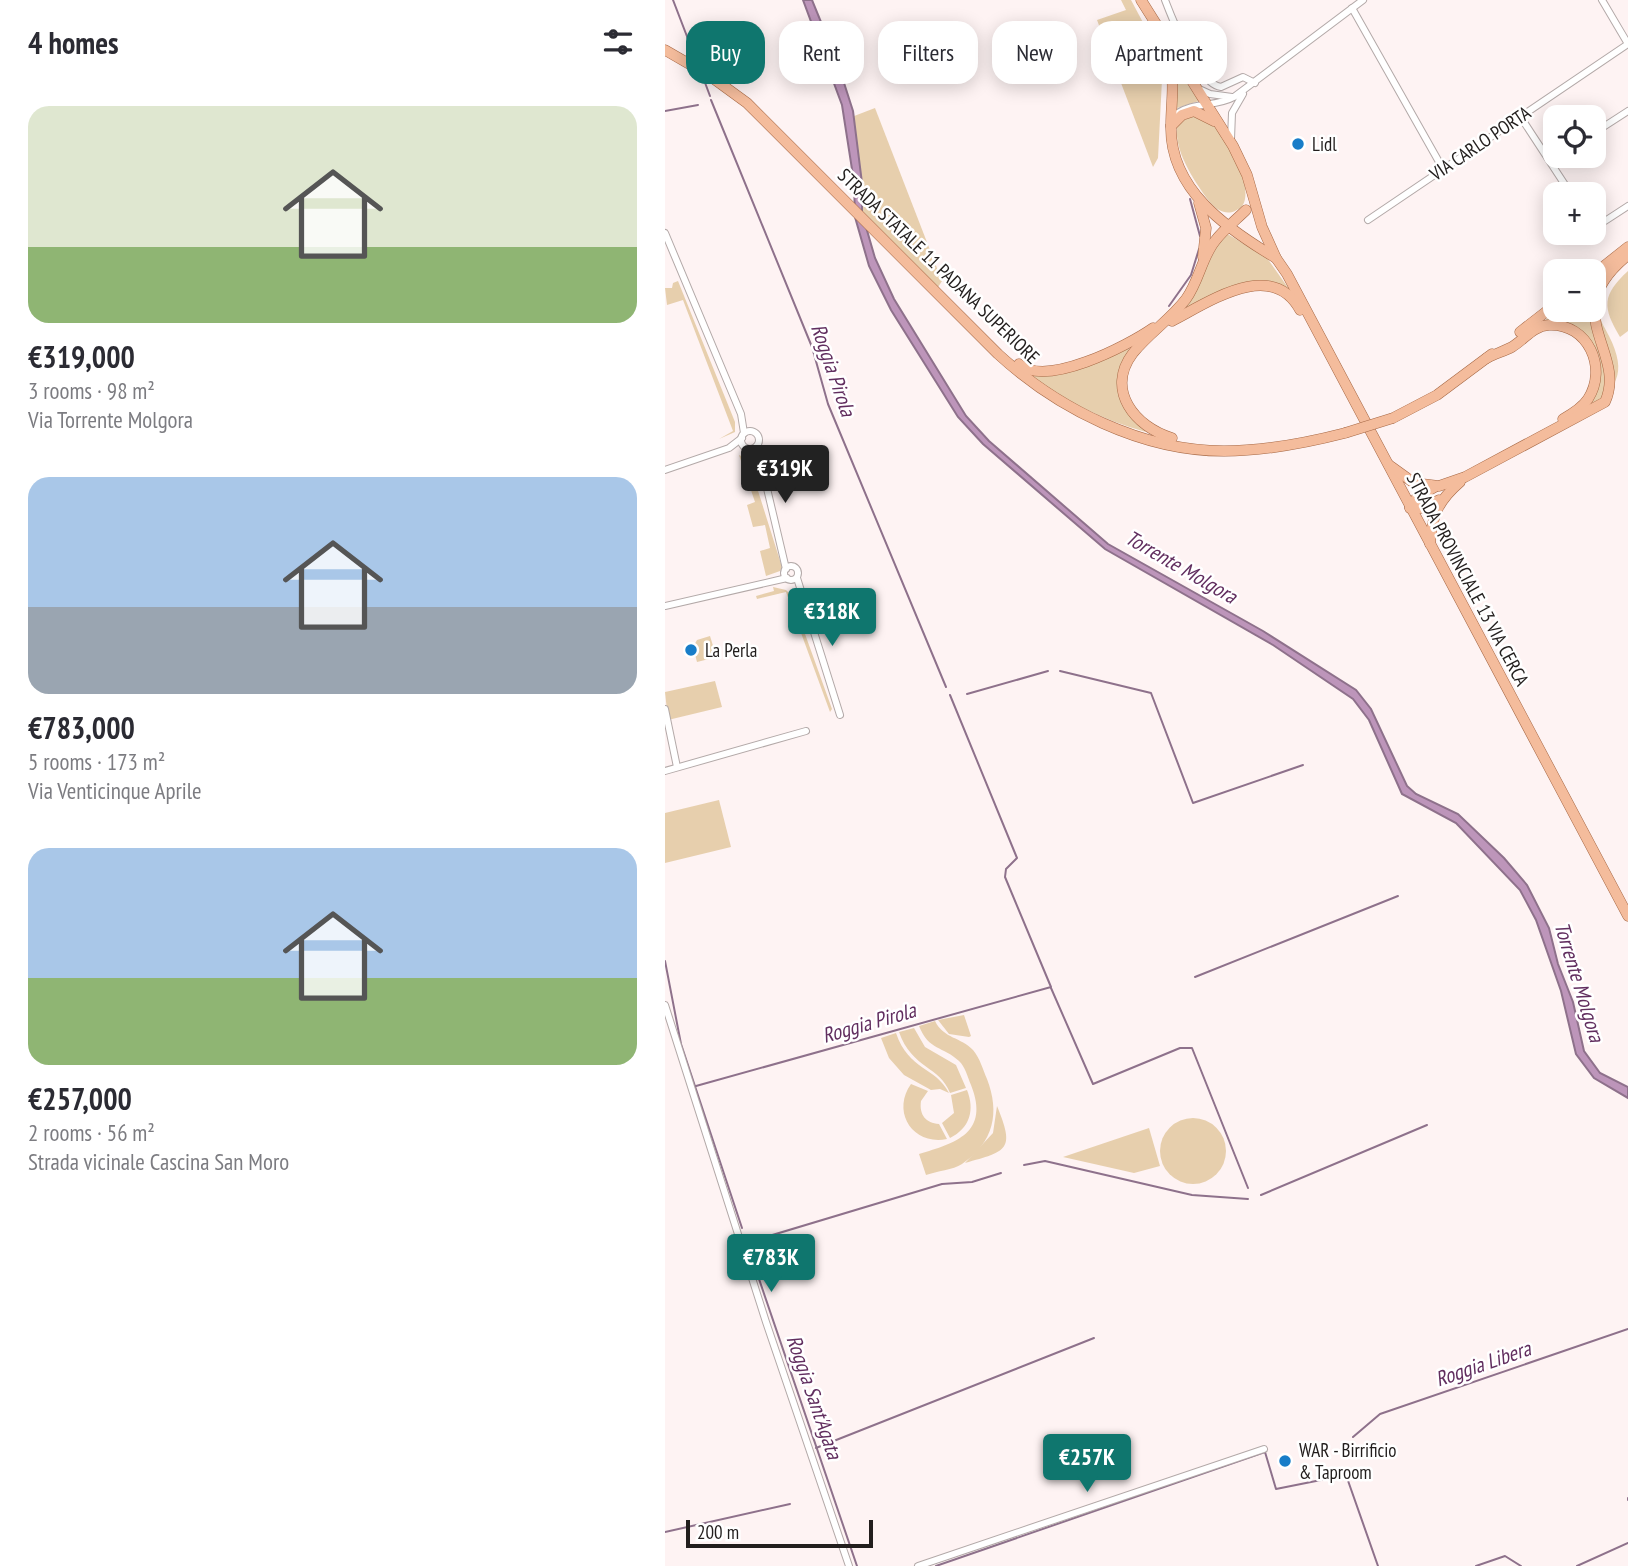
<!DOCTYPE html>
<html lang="en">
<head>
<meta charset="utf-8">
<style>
	:root { --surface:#fff; --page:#f7f7f7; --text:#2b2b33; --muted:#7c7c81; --accent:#0f766e }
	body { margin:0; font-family:"PT Sans Narrow",sans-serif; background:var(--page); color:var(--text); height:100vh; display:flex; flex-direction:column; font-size:26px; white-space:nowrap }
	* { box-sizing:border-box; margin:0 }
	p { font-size:23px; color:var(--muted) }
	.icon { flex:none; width:38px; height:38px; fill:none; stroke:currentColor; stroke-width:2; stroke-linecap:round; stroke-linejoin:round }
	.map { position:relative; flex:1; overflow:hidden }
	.side { display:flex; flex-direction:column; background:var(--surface); width:665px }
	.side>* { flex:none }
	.hud { position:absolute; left:21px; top:21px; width:665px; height:63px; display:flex; gap:14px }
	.fabs { position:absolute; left:878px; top:105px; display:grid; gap:14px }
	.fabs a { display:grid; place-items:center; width:63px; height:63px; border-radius:14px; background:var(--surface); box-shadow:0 4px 18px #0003; font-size:35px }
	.scale { position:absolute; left:21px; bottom:18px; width:187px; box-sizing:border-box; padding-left:7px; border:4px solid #221e1d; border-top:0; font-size:19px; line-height:24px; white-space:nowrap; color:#221e1d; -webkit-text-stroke:5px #fff; paint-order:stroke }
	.price { position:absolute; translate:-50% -60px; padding:0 16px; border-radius:7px; background:var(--accent); color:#fff; font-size:23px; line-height:46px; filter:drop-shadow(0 2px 4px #0008) }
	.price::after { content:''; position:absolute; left:50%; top:42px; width:21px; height:16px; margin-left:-10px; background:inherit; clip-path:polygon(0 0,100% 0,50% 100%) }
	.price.active { background:#222; color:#fff }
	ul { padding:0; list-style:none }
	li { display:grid; align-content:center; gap:14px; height:371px; padding:0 28px }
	li span { display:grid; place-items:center; height:217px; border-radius:21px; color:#555 }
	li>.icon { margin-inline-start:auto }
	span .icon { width:126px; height:126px; fill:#fffc; stroke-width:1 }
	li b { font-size:30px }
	h2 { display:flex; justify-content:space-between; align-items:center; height:84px; padding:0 28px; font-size:30px }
	.pill { padding:0 24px; border-radius:21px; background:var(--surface); box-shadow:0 4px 18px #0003; font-size:24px; line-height:63px }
	.pill.active { background:var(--accent); color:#fff }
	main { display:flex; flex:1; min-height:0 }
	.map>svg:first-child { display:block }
	.green { fill:#e7cfad }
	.water { fill:#bd95ba; stroke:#8e718b; stroke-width:2 }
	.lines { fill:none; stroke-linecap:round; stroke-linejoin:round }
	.stream { stroke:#8e718b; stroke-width:2 }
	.minor-casing { stroke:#b3a9a8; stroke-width:8 }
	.primary-casing { stroke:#a66845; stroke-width:11 }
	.minor { stroke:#fff; stroke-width:6 }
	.primary { stroke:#f4bc9c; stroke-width:10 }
	.primary-bridge-casing { stroke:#a66845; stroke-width:11; stroke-linecap:butt }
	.primary-bridge { stroke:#f4bc9c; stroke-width:10 }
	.poi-dot { fill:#187dc8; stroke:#fff; stroke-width:2.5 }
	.labels { text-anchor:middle; stroke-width:5; stroke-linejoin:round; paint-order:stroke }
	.street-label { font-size:19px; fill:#221e1d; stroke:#fff }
	.poi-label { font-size:19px; fill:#221e1d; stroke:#fff; text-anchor:start }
	.water-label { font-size:21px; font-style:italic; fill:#612e5f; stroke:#fff }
</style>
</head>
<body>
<main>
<section class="side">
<h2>4 homes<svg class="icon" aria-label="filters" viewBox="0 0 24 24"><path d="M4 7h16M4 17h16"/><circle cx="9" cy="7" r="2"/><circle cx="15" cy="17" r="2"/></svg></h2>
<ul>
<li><span style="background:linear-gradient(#dfe7d0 65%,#8fb573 0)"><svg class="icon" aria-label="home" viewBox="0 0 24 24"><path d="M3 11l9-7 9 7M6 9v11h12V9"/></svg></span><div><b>€319,000</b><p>3 rooms · 98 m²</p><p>Via Torrente Molgora</p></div></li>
<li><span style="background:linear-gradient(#a9c7e8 60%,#9aa5b1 0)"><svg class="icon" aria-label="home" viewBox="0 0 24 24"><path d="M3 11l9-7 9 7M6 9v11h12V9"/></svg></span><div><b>€783,000</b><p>5 rooms · 173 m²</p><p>Via Venticinque Aprile</p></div></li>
<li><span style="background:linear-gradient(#a9c7e8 60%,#8fb573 0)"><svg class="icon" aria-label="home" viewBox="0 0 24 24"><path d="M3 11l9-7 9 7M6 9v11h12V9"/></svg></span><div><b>€257,000</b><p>2 rooms · 56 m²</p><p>Strada vicinale Cascina San Moro</p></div></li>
</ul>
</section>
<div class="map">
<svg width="963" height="1566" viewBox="0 0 963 1566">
	<rect width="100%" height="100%" fill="#fef3f3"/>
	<g class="green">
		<polygon points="456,0 466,0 498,60 493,158 488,167 432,20 461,10"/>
		<polygon points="512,69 534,101 512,108"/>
		<polygon points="210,108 277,281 270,292 195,214 184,118"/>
		<path d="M526 114C531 115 537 116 541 119 558 130 585 179 580 199 579 205 576 208 570 211 554 218 542 199 534 187 523 170 510 148 512 127Z"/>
		<path d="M561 233 602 258 624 289C587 268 557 292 521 308 536 283 544 256 561 233Z"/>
		<path d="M963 271V331L955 337C937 307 937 295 963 271Z"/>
		<path d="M939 273C937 284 932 299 933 311 934 319 940 328 944 336 963 374 952 389 919 411 950 348 936 346 879 321L893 310H929V281Z"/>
		<polygon points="13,281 70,422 70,432 54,439 68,431 18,300 2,305 0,288 7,288 8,283"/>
		<path d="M466 341 455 380 481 432C436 420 397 399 360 371L380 375Z"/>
		<polygon points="74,455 83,459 117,567 115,571 101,576 95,551 105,548 100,525 88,527 82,505 90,502"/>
		<polygon points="108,587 121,590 126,595 167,709 165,712 121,592 92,599 91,596 109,591"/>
		<polygon points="45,636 49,649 44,659 32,662 28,647 32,640"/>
		<polygon points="50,681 57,707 3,720 0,692"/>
		<polygon points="54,800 66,847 0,863 0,813"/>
		<polygon points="299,1015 306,1036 304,1037 284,1034 273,1020"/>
		<path d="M270 1021C279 1039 296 1037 308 1050 315 1058 318 1070 322 1079 335 1113 329 1142 297 1164 288 1170 272 1171 261 1175L254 1154C291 1143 325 1133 306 1085 303 1078 300 1066 294 1061 278 1046 264 1051 254 1026Z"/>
		<path d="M249 1028 260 1047 291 1065 301 1088 285 1093C275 1066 247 1069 234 1032Z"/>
		<path d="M231 1033C244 1071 270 1066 284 1093L275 1089 266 1090 239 1075 224 1058 216 1038Z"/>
		<path d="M246 1084 263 1091 256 1101C254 1115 261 1123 274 1124L282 1139C248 1146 226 1112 246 1084Z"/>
		<path d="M302 1090C310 1110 305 1128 285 1138L277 1123 289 1113 286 1095Z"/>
		<path d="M332 1106C350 1150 343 1151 300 1163L328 1133Z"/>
		<circle cx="528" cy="1151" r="33"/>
		<polygon points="484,1128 495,1166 469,1173 398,1157"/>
	</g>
	<polygon class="water" points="138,0 147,0 172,61 188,111 197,183 197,213 210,258 229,299 301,416 324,441 443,544 598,631 691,690 706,709 742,786 751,794 793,814 839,858 862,885 884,928 893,964 908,1002 919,1051 935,1073 963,1087 963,1098 929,1078 911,1054 896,991 871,920 855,890 791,823 737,794 704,720 688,699 608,645 440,549 318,444 293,417 226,310 204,266 190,217 189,182 177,105"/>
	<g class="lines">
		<g class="stream">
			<polyline points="8,0 28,52"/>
			<polyline points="39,80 45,96"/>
			<polyline points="46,100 147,347 163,404 281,687"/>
			<polyline points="0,111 33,105"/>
			<polyline points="525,199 535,236"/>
			<polyline points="504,306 526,275 534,249"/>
			<polyline points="395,671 486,693 528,803 638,765"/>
			<polyline points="302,694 383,671"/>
			<polyline points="0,961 16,1044 77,1228"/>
			<polyline points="530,977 733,896"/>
			<polyline points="386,988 428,1084 515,1048 527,1048 583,1188"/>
			<polyline points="31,1086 386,987 340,877 341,869 352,858 285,695"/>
			<polyline points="359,1165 380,1161 527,1195 583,1199"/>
			<polyline points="596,1195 762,1125"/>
			<polyline points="80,1238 192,1566"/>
			<polyline points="82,1239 94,1239 277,1184 307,1182 336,1173"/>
			<polyline points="688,1437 715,1414 963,1329"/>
			<polyline points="151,1448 429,1338"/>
			<polyline points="963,1498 963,1500"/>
			<polyline points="0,1532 125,1504"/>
			<polyline points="271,1566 600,1452 611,1489 681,1475 713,1566"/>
			<polyline points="811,1566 840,1556 856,1566"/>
			<polyline points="912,1566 963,1543"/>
		</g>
		<g class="minor-casing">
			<g id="minor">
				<path d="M500 0C508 21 533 84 556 87L578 77 590 83"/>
				<polyline points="687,8 778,169"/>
				<polyline points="534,89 545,94 567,97"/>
				<path d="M511 114C528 102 551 107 569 97L698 0"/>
				<polyline points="855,116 906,194"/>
				<polyline points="929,133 963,111"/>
				<polyline points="566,139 567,113 578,94"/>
				<polyline points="886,162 896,156"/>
				<polyline points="703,220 963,44 937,0"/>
				<polyline points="929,223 940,221 963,206"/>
				<polyline points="0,233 76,414 79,433"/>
				<circle cx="85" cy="440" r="9"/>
				<polyline points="92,446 121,569"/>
				<polyline points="0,470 64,448 77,438"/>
				<circle cx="126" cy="573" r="7"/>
				<polyline points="132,578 175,715"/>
				<polyline points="0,606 122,578"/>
				<polyline points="0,709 12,767"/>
				<polyline points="0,771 141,731"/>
				<polyline points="0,1005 101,1322 184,1566"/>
				<polyline points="253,1566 599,1449"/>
			</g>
		</g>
		<g class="primary-casing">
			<g id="primary">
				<polyline points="476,0 568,146 582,175 597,227 611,258 622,274 963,916"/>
				<path d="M0 50 45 76 82 103 333 354C393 409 477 451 559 451 601 451 641 443 680 433"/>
				<path d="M500 50C512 75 506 98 506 125 504 189 562 229 611 258"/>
				<polyline points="506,126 517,115 529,111 549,121"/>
				<polyline points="534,203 541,228 538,257"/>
				<polyline points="929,274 963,247"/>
				<path d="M507 321C544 302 607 258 635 310"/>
				<polyline points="855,332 891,304"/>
				<path d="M822 358C830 354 839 351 847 347 860 339 868 326 884 325 923 323 943 368 923 399 917 408 907 414 898 419"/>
				<path d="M354 364C381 388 462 346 488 328"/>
				<polyline points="728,418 772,395 827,354"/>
				<path d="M507 438C470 427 440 390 468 353 484 333 506 319 521 299 534 281 537 257 550 241 558 230 571 220 581 210"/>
				<path d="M724 465 749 483 774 486 800 477 940 402C963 351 890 314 963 255"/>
				<polyline points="745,508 761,508 774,500"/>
				<polyline points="745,508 752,497 770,487"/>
				<path d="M765 544C767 515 773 501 795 482"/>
			</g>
		</g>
		<use href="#minor" class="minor"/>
		<use href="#primary" class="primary"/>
		<g class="primary-bridge-casing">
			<polyline id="primary-bridge" points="680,433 728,418"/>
		</g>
		<use href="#primary-bridge" class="primary-bridge"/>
	</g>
	<g class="poi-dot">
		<circle cx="633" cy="144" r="7"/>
		<circle cx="26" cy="650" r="7"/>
		<circle cx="620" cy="1461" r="7"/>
	</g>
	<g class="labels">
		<g class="street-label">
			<text transform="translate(815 143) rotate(-34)" y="7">VIA CARLO PORTA</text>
			<text transform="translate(274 266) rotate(44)" y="7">STRADA STATALE 11 PADANA SUPERIORE</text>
			<text transform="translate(803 579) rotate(62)" y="7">STRADA PROVINCIALE 13 VIA CERCA</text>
		</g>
		<g class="poi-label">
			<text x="647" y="151">Lidl</text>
			<text x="40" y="657">La Perla</text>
			<text x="634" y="1457">WAR - Birrificio<tspan x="634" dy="22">&amp; Taproom</tspan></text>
		</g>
		<g class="water-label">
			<text transform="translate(168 370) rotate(71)" y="7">Roggia Pirola</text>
			<text transform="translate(516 567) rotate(30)" y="7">Torrente Molgora</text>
			<text transform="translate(914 982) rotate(73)" y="7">Torrente Molgora</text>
			<text transform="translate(204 1023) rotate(-16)" y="7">Roggia Pirola</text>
			<text transform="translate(818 1364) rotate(-19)" y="7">Roggia Libera</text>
			<text transform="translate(149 1397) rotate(71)" y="7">Roggia Sant'Agata</text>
		</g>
	</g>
</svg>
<div class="fabs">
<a><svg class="icon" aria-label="locate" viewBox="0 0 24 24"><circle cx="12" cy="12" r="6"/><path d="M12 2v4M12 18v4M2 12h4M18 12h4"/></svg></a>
<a>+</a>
<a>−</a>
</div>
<div class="scale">200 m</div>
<b class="price active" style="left:120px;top:505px">€319K</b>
<b class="price" style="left:167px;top:648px">€318K</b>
<b class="price" style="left:106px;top:1294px">€783K</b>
<b class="price" style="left:422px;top:1494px">€257K</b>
<div class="hud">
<a class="pill active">Buy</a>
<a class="pill">Rent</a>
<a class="pill">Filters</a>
<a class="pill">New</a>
<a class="pill">Apartment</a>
</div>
</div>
</main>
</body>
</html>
